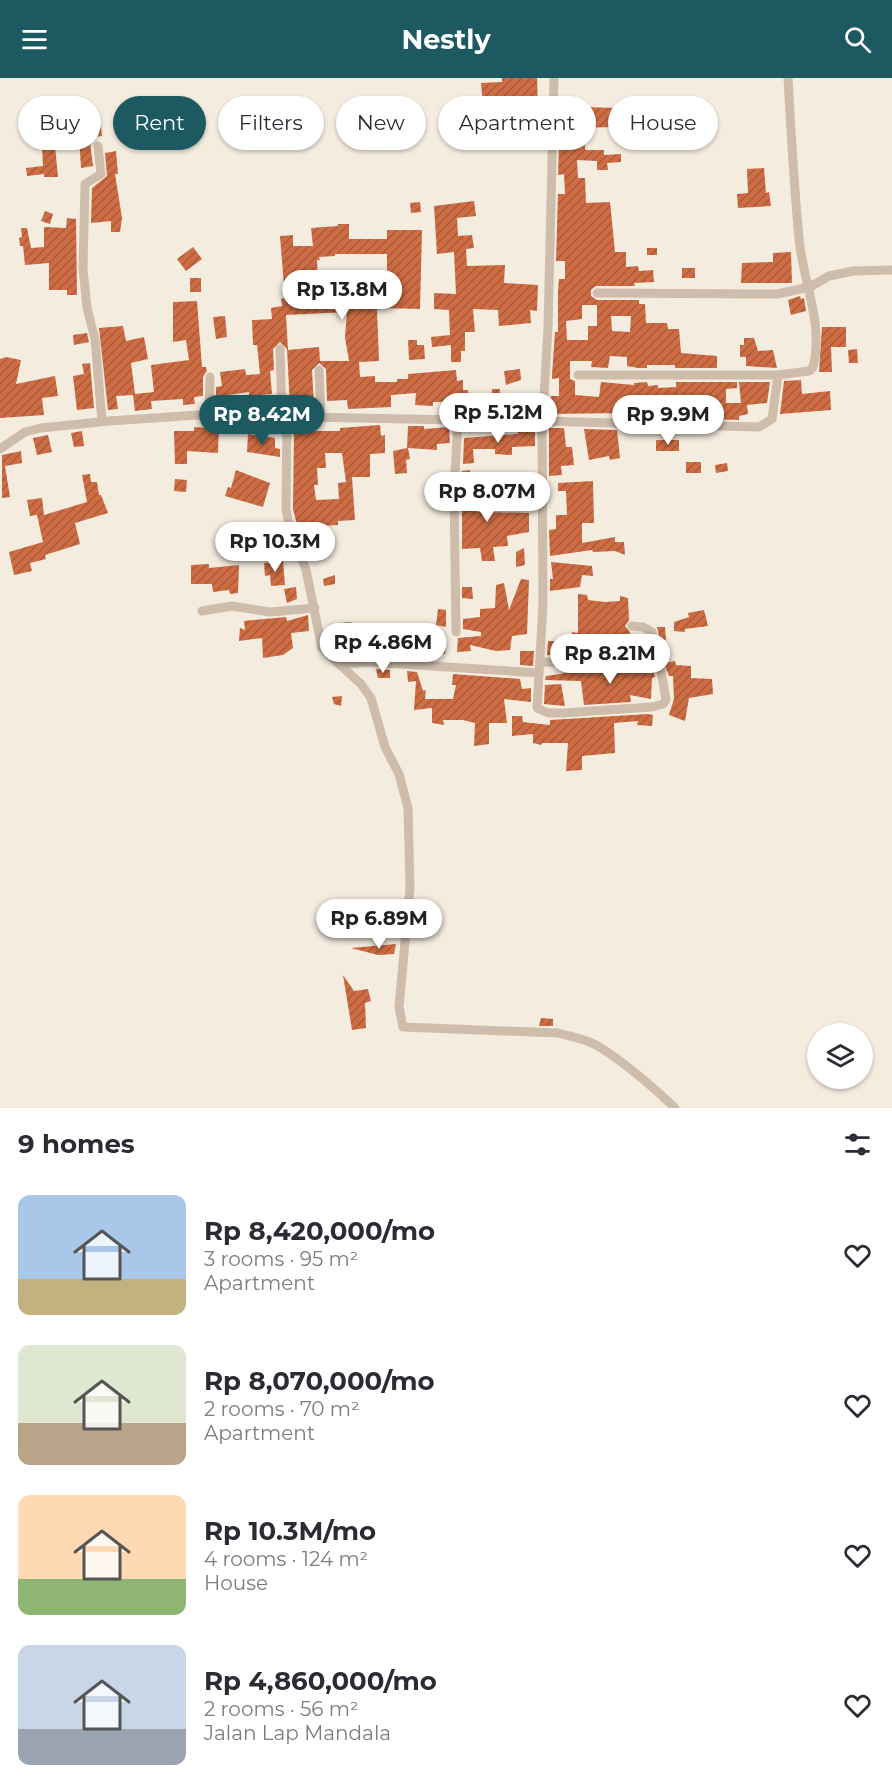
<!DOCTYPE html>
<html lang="en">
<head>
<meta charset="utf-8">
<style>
	:root { --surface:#fff; --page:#f7f7f7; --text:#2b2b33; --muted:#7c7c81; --accent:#1c5961 }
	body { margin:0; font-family:Montserrat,sans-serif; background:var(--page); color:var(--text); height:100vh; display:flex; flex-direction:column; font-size:22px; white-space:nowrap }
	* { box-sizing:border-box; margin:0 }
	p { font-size:20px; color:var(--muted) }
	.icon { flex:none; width:33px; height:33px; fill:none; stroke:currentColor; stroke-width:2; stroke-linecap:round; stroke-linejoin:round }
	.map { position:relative; height:1030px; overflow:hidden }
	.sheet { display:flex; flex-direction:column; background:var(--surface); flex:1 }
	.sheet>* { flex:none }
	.top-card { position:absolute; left:18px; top:18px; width:856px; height:54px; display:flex; gap:12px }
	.controls { position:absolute; left:807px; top:945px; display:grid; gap:12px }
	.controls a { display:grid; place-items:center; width:66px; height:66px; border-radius:50%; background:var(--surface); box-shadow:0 2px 4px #0004; font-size:30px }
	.price { position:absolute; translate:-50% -51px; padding:0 14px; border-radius:21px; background:#fff; color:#222; font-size:20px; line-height:39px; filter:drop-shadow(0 2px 3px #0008) }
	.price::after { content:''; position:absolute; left:50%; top:36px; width:18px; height:14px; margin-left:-9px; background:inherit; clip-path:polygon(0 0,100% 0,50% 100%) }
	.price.current { background:var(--accent); color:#fff }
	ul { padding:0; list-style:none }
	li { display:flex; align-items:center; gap:18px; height:150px; padding:0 18px }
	li span { display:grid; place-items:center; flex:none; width:168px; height:120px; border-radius:12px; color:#555 }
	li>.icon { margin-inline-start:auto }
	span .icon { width:72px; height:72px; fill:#fffc; stroke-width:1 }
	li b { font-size:26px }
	h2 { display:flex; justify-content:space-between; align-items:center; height:72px; padding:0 18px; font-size:26px }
	.tag { padding:0 21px; border-radius:27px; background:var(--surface); box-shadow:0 2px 4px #0004; font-size:21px; line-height:54px }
	.tag.current { background:var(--accent); color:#fff }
	header { display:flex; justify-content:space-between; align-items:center; height:78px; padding:0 18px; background:var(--accent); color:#fff; font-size:27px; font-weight:700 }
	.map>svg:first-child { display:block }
	.building { fill:url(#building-hatch); fill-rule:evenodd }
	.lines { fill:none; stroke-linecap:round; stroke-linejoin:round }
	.minor { stroke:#cebdaa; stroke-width:9 }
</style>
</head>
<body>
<header><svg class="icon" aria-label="menu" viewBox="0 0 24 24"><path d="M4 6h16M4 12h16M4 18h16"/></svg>Nestly<svg class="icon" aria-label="search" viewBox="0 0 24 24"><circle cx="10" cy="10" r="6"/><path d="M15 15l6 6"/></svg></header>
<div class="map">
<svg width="892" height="1030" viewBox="0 0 892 1030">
	<defs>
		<pattern id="building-hatch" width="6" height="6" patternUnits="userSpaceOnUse" patternTransform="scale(1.5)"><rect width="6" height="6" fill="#ce6d44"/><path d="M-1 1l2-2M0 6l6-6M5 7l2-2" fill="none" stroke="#a85a39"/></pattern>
	</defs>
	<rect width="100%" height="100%" fill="#f5ece0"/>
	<g class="building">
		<polygon points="502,0 537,0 538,29 543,29 544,52 540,52 540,61 532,61 532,56 512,58 512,62 503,62 502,24 483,27 481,5 502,4"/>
		<polygon points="582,29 619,30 620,49 567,50 565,32"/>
		<polygon points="101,48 102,58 94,59 93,50"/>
		<polygon points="89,56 93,88 81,90 79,58"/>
		<path d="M585 63V72H604V77L621 76V84L607 85 608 92H597V83L577 82 578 100H585L586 125 610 124 615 174H626V189L638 188 639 193 653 192 654 204 634 205 635 208H596L591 212V218L597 222H639V226H645L646 245H667L668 251H679L681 275 717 278V290H675V287H647V290H638L627 288V279L610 278 608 290 591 289 592 283H570V301L575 303V317L599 319 601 304 634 307V305L647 304 648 308 658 307V310L676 309V304H737V310L726 311V325H741L739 304H770L767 325 747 327 748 336 739 338V342L710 341 696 337 672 340 627 339V335L548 336 551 318H559V300L552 301V297L555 254H558V213L559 201H565V183H556L558 116H565L564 96 558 97 559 64ZM582 227H597V248H588V262H567L566 243 582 241ZM611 238H631L630 254 612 253Z"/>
		<polygon points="55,68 58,99 44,99 44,96 27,98 26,90 43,88 42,69"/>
		<polygon points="116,73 118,96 115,96 122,140 120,154 111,154 111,143 91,145 92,110 107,98 105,75"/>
		<polygon points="764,90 766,115 769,114 771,128 738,130 737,116 748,115 747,91"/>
		<polygon points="474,123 476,138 457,140 458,158 472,157 474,170 466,171 467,188 505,187 504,205 538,207 537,233 530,232 531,245 499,248 498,232 473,231 475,254 465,254 465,273 461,273 461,284 451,284 451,267 432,269 431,259 450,257 449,232 434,231 434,215 456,216 454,174 437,176 434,128"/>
		<polygon points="420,124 421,134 411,135 410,125"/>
		<polygon points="45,133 53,136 50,146 41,143"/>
		<polygon points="67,140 76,141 77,217 67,217 67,212 49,212 49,185 25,187 23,168 20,168 19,160 22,159 21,150 27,150 31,170 44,169 44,149 66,150"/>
		<path d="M338 146H349V161H387V152H422L420 231 380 230 377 232 379 283 359 284 360 299 375 298V304H397V301H408V296L456 292 457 303 463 302V312H468L469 328 449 329V324H433V328L415 327 416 315 391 317V329L348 331 347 322 327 323 326 291 319 285 312 292 314 327 290 328 287 271 280 264 273 271 274 292 270 293 272 316 249 318V314L221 318V329H216V309L222 308 220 294 245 291 246 297 260 296 257 267H253L252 242 272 241 271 230 282 228 281 221 285 220 280 158 293 157V168H313L311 150 338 148ZM335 176H387V215H336V220L319 221 317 182H320L319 179 335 178ZM347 234 345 259 349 283H320L319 269 288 272 286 237Z"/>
		<polygon points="193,169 202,181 186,193 177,181"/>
		<rect x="647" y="170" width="10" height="7"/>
		<polygon points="791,174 792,205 741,205 742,185 773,184 773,175"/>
		<rect x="682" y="190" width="13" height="10"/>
		<rect x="190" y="200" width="11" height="14"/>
		<polygon points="800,218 801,221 804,220 806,233 791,237 788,222"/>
		<polygon points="197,223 202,289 206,289 207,293 203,299 203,318 194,319 195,326 183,327 183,321 151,323 152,331 135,333 133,317 116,318 118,331 108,332 99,250 123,248 126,263 144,259 148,281 131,285 135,316 154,314 151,287 189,282 186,262 173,264 173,224"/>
		<polygon points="225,238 227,259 216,261 213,239"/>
		<polygon points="822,249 846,249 846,269 831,269 832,294 819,294"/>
		<polygon points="87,255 89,264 74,267 73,257"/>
		<polygon points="744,260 754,260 758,273 773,272 777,290 746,288 746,279 740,279 740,267 744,267"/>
		<polygon points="408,262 417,262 417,267 424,267 425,281 409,282"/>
		<polygon points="857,271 858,285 849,285 848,272"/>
		<polygon points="6,279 21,282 16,306 55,298 58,318 42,320 44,337 0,340 0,281"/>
		<polygon points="90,285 94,330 77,332 73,298 84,296 82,286"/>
		<polygon points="520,291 521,302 506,307 504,293"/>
		<polygon points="801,302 802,316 830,313 831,332 780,336 784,303"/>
		<polygon points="492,311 500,311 499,330 491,329"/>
		<polygon points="208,345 219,346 218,375 187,373 187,386 175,386 174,353 194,353 194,349 208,350"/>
		<path d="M380 347 381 358 385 357V375L370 376V399H352L355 442 338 443V447L320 448V450L298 451 293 431 294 353 315 350V353H340V350ZM325 375H342L346 404 338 405 339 421 316 422 314 407H318L317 390H326Z"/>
		<polygon points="408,348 424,348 424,351 449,349 450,365 437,366 437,372 408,370 410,381 406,382 407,395 395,396 393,373 407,370"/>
		<polygon points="549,350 564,350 566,369 572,369 574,387 561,388 562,397 549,398"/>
		<polygon points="518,351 535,351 535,368 512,369 512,377 495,376 495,371 473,371 474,385 463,386 464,360 518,356"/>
		<polygon points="584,351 617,352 620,380 610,382 609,378 589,382"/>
		<polygon points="82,353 84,368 74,369 71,355"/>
		<polygon points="248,356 275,360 275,370 280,371 280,379 247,374"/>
		<polygon points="48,357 52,374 37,377 33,360"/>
		<rect x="656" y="362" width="23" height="11"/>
		<polygon points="21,373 22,385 5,388 10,419 2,420 2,377"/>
		<rect x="686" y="384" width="15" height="11"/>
		<polygon points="727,385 728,393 716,395 715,387"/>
		<polygon points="236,392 270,405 263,429 225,418 228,409 231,410"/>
		<polygon points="470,392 471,404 478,403 477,434 529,435 529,454 507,458 508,468 493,469 495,483 482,483 480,470 462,471 462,393"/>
		<polygon points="90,396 91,404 97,404 99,417 101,417 108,435 75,445 80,466 45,477 46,481 30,485 32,493 14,497 9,474 43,464 37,437 30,438 27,422 42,420 44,437 87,424 82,397"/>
		<polygon points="175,401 187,402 186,414 174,413"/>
		<polygon points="593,403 594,445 582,445 582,465 615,459 615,464 624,464 625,477 615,473 593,474 592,472 550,478 549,452 556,451 556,437 567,437 566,413 558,413 558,405"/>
		<polygon points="524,470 525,487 516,489 516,474"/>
		<polygon points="283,483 285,507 271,508 270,497 265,498 264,485"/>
		<polygon points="551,484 592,488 593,498 582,497 580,509 550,513 550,501 553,501"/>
		<polygon points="209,486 209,490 239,487 238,515 230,516 229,512 213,514 212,506 191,506 191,487"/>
		<polygon points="335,497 335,506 324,508 323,501"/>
		<polygon points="521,501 529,502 527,556 512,558 510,572 496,573 470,567 471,573 457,574 458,560 481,558 481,554 463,551 463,541 480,539 480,531 495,530 496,507 504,505 509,532"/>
		<polygon points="296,509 297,521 287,525 284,511"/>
		<polygon points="462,509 472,509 473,521 462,520"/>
		<polygon points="578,516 587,517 588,522 605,524 620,523 620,518 628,520 629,542 625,548 630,554 630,569 605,574 606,572 583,567 584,574 581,574 582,578 547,577 548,563 572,563 572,554 578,555"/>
		<polygon points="438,531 446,532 446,549 436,547"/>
		<polygon points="704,532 708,548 685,551 685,554 674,553 674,544 689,539 688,535"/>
		<polygon points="308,537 309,553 291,555 293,570 283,577 263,580 262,560 239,563 240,550 245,552 244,543 286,539 287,543"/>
		<polygon points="351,544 353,554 345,557 340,545"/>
		<polygon points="657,549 665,549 666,562 660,563"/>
		<polygon points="378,550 394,550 396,578 370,577 369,570 381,569"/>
		<polygon points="446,560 445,576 437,576 436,561"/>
		<polygon points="646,560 647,579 631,579 636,564"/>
		<polygon points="361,567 363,576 352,577 349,570"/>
		<polygon points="520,573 534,573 533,588 520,587"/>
		<polygon points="675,583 676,587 691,588 691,600 712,601 713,616 689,620 685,643 669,637 674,621 673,598 669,598 664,585"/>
		<polygon points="376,591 390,592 390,600 378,600"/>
		<polygon points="586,592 653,593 655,599 652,600 651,621 630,617 631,624 584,627 581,603 545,602 546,598"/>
		<polygon points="407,593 417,594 423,613 426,612 425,621 453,621 456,607 452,607 453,596 520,601 522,611 531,610 531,624 504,621 507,645 489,645 489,666 474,668 475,645 463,642 443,642 444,647 432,645 432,630 414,632 416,603 408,604"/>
		<polygon points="561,606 565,628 544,626 545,607"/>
		<polygon points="342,618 341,628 334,626 332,619"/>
		<polygon points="648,636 653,637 652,648 637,647 638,643 614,645 615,675 582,678 582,692 566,693 568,665 542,665 541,667 533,665 533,656 512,658 512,638 522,638 523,644 550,647 550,642"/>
		<polygon points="396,866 394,876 378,877 351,870"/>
		<polygon points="343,897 354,913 368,911 371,923 365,925 366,950 352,952"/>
		<polygon points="541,940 553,941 553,948 539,948"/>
	</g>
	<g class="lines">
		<g class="minor">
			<polyline points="98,68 101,96 85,106 83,190 87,230 95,261 102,343"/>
			<polyline points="597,215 777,216 810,209 829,198 853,193 892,192"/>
			<polyline points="280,271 282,339"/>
			<polyline points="319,292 321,340"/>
			<path d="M578 297H778L809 293 813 289C824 246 803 203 799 161 794 108 791 54 788 0"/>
			<polyline points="538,332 542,353 543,526 537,630 548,635 563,635 652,629 663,626 666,622 661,592 656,586 540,584"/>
			<polyline points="209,337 210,299"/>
			<polyline points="287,339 286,432 289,447 306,492 322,570 339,586 370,584 539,595"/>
			<polyline points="541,343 759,349 772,341 778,297"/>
			<polyline points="0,371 25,354 41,350 109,343 198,337 458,342 518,340 538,332 544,317 548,250 554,0"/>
			<polyline points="202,533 232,528 270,534 315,530"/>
			<polyline points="632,548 643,549 652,554 656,586"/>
			<polyline points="456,554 454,413 458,342"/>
			<path d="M339 586 361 606 371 620 385 669 399 696 408 730 410 810 399 929 403 949 558 955C572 959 586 961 598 968 625 985 652 1008 675 1030"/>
		</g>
	</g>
</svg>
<div class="controls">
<a><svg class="icon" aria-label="layers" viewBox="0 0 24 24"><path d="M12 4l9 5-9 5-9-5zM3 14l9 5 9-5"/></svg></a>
</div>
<b class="price" style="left:342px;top:243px">Rp 13.8M</b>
<b class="price" style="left:498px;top:366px">Rp 5.12M</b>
<b class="price current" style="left:262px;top:368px">Rp 8.42M</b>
<b class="price" style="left:668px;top:368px">Rp 9.9M</b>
<b class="price" style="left:487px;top:445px">Rp 8.07M</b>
<b class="price" style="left:275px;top:495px">Rp 10.3M</b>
<b class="price" style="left:383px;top:596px">Rp 4.86M</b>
<b class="price" style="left:610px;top:607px">Rp 8.21M</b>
<b class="price" style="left:379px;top:872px">Rp 6.89M</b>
<div class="top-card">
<a class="tag">Buy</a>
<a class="tag current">Rent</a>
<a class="tag">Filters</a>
<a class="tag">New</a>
<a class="tag">Apartment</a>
<a class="tag">House</a>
</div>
</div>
<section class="sheet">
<h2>9 homes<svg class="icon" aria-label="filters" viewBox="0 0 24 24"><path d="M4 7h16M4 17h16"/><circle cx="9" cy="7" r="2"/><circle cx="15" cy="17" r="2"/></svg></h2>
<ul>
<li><span style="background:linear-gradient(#a9c7e8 70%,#c2b280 0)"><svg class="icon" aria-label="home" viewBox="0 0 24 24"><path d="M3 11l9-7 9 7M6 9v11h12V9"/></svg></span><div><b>Rp 8,420,000/mo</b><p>3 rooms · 95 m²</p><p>Apartment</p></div><svg class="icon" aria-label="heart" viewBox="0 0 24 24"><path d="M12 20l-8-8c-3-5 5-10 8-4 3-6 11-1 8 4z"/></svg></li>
<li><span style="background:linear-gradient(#dfe7d0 65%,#b9a48a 0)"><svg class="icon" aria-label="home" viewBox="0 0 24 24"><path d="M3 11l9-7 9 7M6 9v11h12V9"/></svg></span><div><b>Rp 8,070,000/mo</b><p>2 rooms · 70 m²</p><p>Apartment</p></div><svg class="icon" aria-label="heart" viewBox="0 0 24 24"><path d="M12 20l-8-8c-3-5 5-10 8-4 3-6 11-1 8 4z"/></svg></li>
<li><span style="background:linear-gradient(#ffd9b3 70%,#8fb573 0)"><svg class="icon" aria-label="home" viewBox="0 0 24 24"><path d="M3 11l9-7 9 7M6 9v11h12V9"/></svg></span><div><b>Rp 10.3M/mo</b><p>4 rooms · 124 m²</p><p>House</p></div><svg class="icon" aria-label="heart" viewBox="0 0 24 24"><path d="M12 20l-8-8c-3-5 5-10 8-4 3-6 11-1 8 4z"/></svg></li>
<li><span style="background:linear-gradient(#c9d6e8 70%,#9aa5b1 0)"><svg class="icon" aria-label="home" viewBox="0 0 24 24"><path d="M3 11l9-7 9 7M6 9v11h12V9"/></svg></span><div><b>Rp 4,860,000/mo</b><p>2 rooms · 56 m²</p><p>Jalan Lap Mandala</p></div><svg class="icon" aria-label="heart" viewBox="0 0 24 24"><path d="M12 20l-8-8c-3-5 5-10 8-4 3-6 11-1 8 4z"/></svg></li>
</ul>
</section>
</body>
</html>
